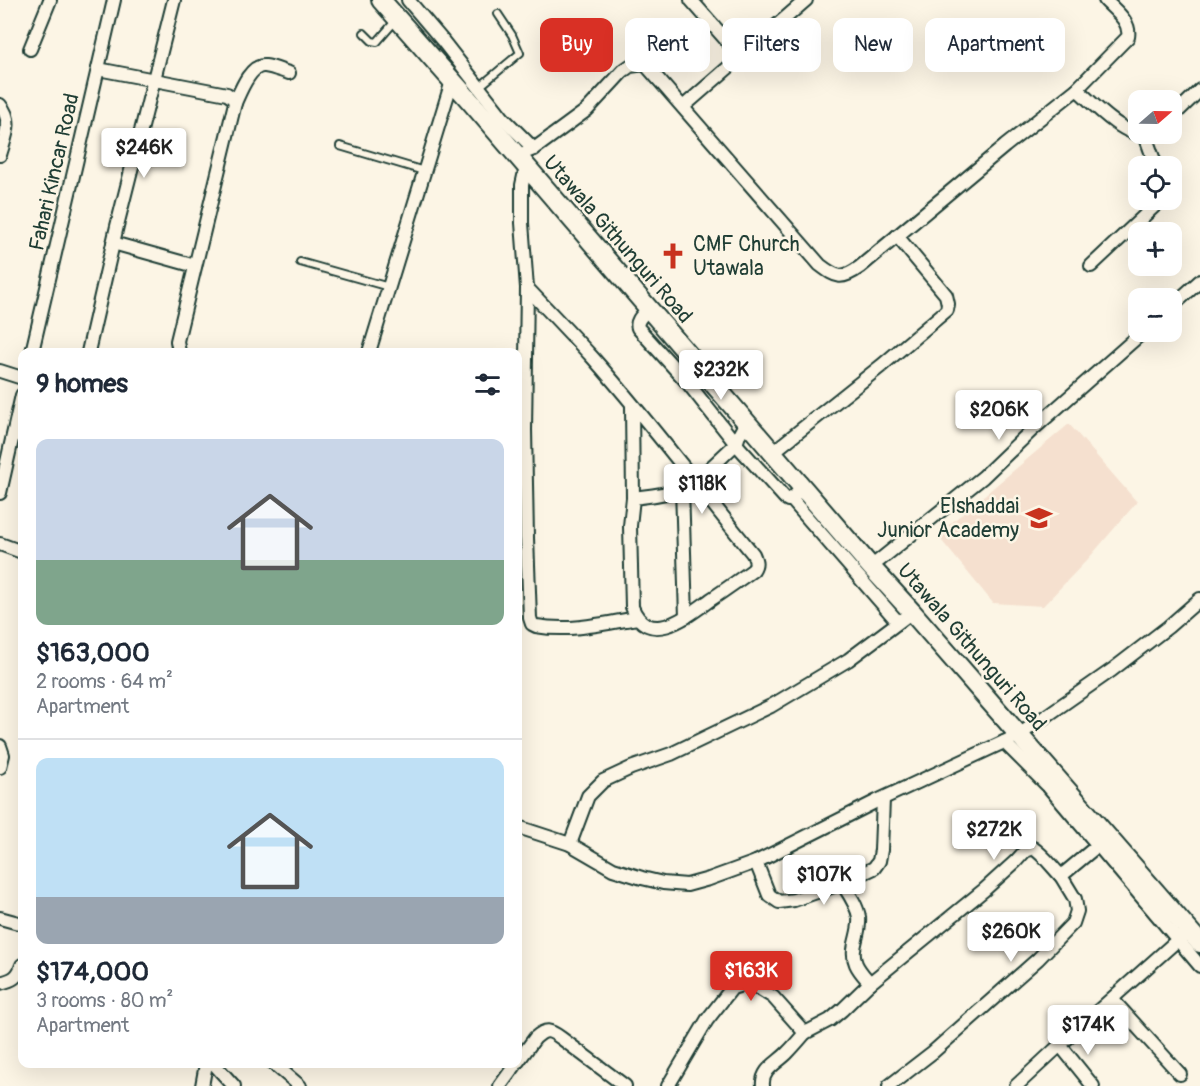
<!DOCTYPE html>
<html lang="en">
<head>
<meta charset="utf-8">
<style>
	:root { --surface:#fff; --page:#f2f2f3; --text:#1f2937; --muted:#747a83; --line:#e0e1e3; --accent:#d93025 }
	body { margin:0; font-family:Pangolin,sans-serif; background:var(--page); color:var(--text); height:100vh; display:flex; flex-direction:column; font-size:22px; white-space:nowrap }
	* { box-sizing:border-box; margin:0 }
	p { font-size:20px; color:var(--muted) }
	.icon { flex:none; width:33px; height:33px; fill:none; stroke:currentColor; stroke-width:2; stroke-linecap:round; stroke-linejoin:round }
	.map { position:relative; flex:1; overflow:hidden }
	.details { position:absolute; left:18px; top:348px; width:504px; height:720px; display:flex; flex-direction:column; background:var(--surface); border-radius:12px; box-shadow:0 6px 24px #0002 }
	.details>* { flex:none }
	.guide { position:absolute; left:540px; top:18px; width:570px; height:54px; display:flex; gap:12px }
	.needle { width:39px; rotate:70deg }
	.fabs { position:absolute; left:1128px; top:90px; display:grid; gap:12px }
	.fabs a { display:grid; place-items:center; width:54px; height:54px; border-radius:12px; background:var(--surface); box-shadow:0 6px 24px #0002; font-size:30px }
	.price { position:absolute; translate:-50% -51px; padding:0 14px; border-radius:6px; background:#fff; color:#222; font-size:20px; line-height:39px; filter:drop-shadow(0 2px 3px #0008) }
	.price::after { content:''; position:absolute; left:50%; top:36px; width:18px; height:14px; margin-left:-9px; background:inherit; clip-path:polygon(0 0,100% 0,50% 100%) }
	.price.active { background:var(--accent); color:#fff }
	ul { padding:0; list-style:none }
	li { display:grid; align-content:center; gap:12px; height:318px; padding:0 18px }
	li+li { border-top:2px solid var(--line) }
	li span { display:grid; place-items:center; height:186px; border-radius:12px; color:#555 }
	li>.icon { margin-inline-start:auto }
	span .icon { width:108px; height:108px; fill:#fffc; stroke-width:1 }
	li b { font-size:26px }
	h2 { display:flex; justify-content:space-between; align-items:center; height:72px; padding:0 18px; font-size:26px }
	.pill { padding:0 21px; border-radius:12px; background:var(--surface); box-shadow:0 6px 24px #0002; font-size:21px; line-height:54px }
	.pill.active { background:var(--accent); color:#fff }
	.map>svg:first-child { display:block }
	.built { fill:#f5e0cf }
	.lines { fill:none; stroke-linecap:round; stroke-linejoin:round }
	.lane-casing { stroke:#1f3d34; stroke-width:10 }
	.street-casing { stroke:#1f3d34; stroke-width:16 }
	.secondary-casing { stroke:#1f3d34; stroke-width:22 }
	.lane { stroke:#fcf5e5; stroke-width:6 }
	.street { stroke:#fcf5e5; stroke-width:12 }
	.secondary { stroke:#fcf5e5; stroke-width:18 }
	.labels { text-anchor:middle; stroke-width:5; stroke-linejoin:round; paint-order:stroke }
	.street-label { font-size:21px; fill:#1f3d34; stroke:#fcf5e5 }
	.poi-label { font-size:21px; fill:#1f3d34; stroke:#fcf5e5; text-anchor:start }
</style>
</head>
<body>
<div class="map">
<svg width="1200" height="1086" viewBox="0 0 1200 1086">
	<rect width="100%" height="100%" fill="#fcf5e5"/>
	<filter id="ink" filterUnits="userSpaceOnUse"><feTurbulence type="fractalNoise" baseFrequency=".0167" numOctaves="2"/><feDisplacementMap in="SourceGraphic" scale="12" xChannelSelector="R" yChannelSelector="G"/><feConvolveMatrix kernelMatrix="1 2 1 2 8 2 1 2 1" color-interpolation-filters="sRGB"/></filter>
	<g filter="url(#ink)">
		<polygon class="built" points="1069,424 1137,502 1088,559 1043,606 993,603 937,535"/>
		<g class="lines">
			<g class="lane-casing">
				<g id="lane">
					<polyline points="364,33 372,41 377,42 397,19"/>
					<polyline points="478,88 520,53 512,35 498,14"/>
					<polyline points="340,146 424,171"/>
					<polyline points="300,262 389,287"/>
				</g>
			</g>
			<g class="street-casing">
				<g id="street">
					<polyline points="408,0 442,40 503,118 534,149"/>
					<polyline points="691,0 741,57"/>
					<polyline points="30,49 50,0"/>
					<polyline points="98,69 227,94 233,98 235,103 177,341 179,352"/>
					<path d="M1077 89C1092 103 1127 140 1148 134"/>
					<path d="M235 103C240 92 250 64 265 66 273 67 282 71 289 73"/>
					<path d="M0 105C14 121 5 137 0 155"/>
					<polyline points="683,107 806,0"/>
					<polyline points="1172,117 1200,90"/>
					<polyline points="1145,135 1156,166"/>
					<path d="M516 156 534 149 587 110 623 71 630 66 645 64 820 265C837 278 842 280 860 267L1005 146 1077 89 1128 37C1131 21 1115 11 1105 0"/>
					<path d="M526 167 522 185V223L527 288 525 430 527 538 530 618 532 624 536 626C570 632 603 624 637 618"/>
					<polyline points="113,243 195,266"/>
					<polyline points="1091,266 1161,200"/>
					<path d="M527 288C549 311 571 334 593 358 649 421 700 489 753 554 756 561 757 564 753 570 739 580 725 590 710 600 688 616 649 648 632 607L630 526 633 498 632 406"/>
					<polyline points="1172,306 1200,281"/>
					<path d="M649 308C644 314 635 320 638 328L687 382 736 444 785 498 788 500 791 499 803 488"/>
					<polyline points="32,352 114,0"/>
					<polyline points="88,352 117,226 174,0"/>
					<polyline points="369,352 452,81"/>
					<polyline points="0,371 22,378"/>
					<polyline points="773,452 881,366 947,310 948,304 946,295 897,236"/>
					<polyline points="682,488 686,617"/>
					<polyline points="0,493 22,395"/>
					<path d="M633 498C649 496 665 495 680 489 700 481 720 458 736 444L739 435 746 422"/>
					<polyline points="791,499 898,622"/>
					<polyline points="0,544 22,552"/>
					<polyline points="871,567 983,477 1032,430 1143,332"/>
					<polyline points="1004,742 1047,785 1200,966"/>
					<polyline points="0,746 3,755 0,767"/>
					<polyline points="518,827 570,844 613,869 642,878 663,883 687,885 709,879 756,862 877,801 1019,735 1112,670 1168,627 1200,599"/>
					<polyline points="570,844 588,796 603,781 631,768 671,754 771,706 848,660 912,612"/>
					<path d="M756 862 769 895 779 902 794 900 842 883C849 894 857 905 859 917 861 934 849 948 856 964 859 971 865 977 870 983"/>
					<polyline points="842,883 874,868 879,861 881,850 883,799"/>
					<polyline points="0,918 22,924"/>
					<path d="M0 983C12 980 18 978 22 965"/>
					<polyline points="1112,999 1180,1074"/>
					<path d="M805 1033 830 1020 842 1010 870 983 984 890 1016 861 1025 851 1033 848C1044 855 1052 867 1061 876"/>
					<polyline points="1060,1045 1093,1086"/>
					<polyline points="214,1064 234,1086"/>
					<polyline points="274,1064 300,1086"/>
					<polyline points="202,1086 206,1064"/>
					<path d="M500 1086 535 1038C546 1028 550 1030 561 1038L625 1086"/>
					<path d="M668 1086 707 1020 732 988 742 985 755 986 773 997 805 1033C799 1040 794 1046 788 1052 778 1063 761 1069 763 1086"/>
					<polyline points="889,1086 933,1052 1038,959 1073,923 1077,911 1075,899 1061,876 1097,846"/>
					<polyline points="1016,1086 1060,1045 1182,936"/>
				</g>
			</g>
			<g class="secondary-casing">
				<polyline id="secondary" points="381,0 471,102 871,567 912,612 1200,943"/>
			</g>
			<use href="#lane" class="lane"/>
			<use href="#street" class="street"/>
			<use href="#secondary" class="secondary"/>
		</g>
	</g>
	<defs>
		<g id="church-bare" transform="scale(2.07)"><path d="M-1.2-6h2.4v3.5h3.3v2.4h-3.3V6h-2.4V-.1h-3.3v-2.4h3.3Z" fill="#c8321e" stroke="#fcf5e5" stroke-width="2.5" paint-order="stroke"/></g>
		<g id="school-bare" transform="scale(2.07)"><path d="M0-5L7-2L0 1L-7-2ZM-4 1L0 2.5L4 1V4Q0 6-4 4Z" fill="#c8321e" stroke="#fcf5e5" stroke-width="2.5" paint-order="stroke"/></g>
	</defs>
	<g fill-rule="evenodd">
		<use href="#church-bare" x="673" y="256"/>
		<use href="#school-bare" x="1039" y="518"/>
	</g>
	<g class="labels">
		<g class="street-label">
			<text transform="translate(54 172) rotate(-77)" y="7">Fahari Kincar Road</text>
			<text transform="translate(618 239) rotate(49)" y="7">Utawala Githunguri Road</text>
			<text transform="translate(972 647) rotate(49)" y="7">Utawala Githunguri Road</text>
		</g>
		<g class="poi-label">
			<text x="693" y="251">CMF Church<tspan x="693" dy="24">Utawala</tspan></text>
			<text x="1019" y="513" text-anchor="end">Elshaddai<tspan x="1019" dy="24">Junior Academy</tspan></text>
		</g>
	</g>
</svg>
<div class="fabs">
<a><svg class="needle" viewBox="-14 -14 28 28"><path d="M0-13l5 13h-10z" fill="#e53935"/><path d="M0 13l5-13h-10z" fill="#747a83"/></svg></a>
<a><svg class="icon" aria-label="locate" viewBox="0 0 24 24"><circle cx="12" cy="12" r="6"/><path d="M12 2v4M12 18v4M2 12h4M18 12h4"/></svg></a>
<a>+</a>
<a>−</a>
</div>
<b class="price" style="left:144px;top:179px">$246K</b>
<b class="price" style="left:721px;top:401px">$232K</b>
<b class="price" style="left:999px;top:441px">$206K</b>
<b class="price" style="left:702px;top:515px">$118K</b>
<b class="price" style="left:994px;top:861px">$272K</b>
<b class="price" style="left:824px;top:906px">$107K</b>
<b class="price" style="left:1011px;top:963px">$260K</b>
<b class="price active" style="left:751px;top:1002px">$163K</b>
<b class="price" style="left:1088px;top:1056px">$174K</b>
<div class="guide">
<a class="pill active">Buy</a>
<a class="pill">Rent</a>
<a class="pill">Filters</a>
<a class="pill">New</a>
<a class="pill">Apartment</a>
</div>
<section class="details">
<h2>9 homes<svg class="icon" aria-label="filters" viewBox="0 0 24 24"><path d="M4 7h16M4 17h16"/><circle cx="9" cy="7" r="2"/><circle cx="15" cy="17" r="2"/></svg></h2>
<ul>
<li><span style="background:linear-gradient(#c9d6e8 65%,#7fa58c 0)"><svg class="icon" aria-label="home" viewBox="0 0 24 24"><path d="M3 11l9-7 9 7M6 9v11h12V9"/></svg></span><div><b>$163,000</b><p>2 rooms · 64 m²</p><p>Apartment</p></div></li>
<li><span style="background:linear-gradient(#bfe0f5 75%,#9aa5b1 0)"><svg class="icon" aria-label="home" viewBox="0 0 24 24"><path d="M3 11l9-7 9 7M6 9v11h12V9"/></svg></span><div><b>$174,000</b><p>3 rooms · 80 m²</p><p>Apartment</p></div></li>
</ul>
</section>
</div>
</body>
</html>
